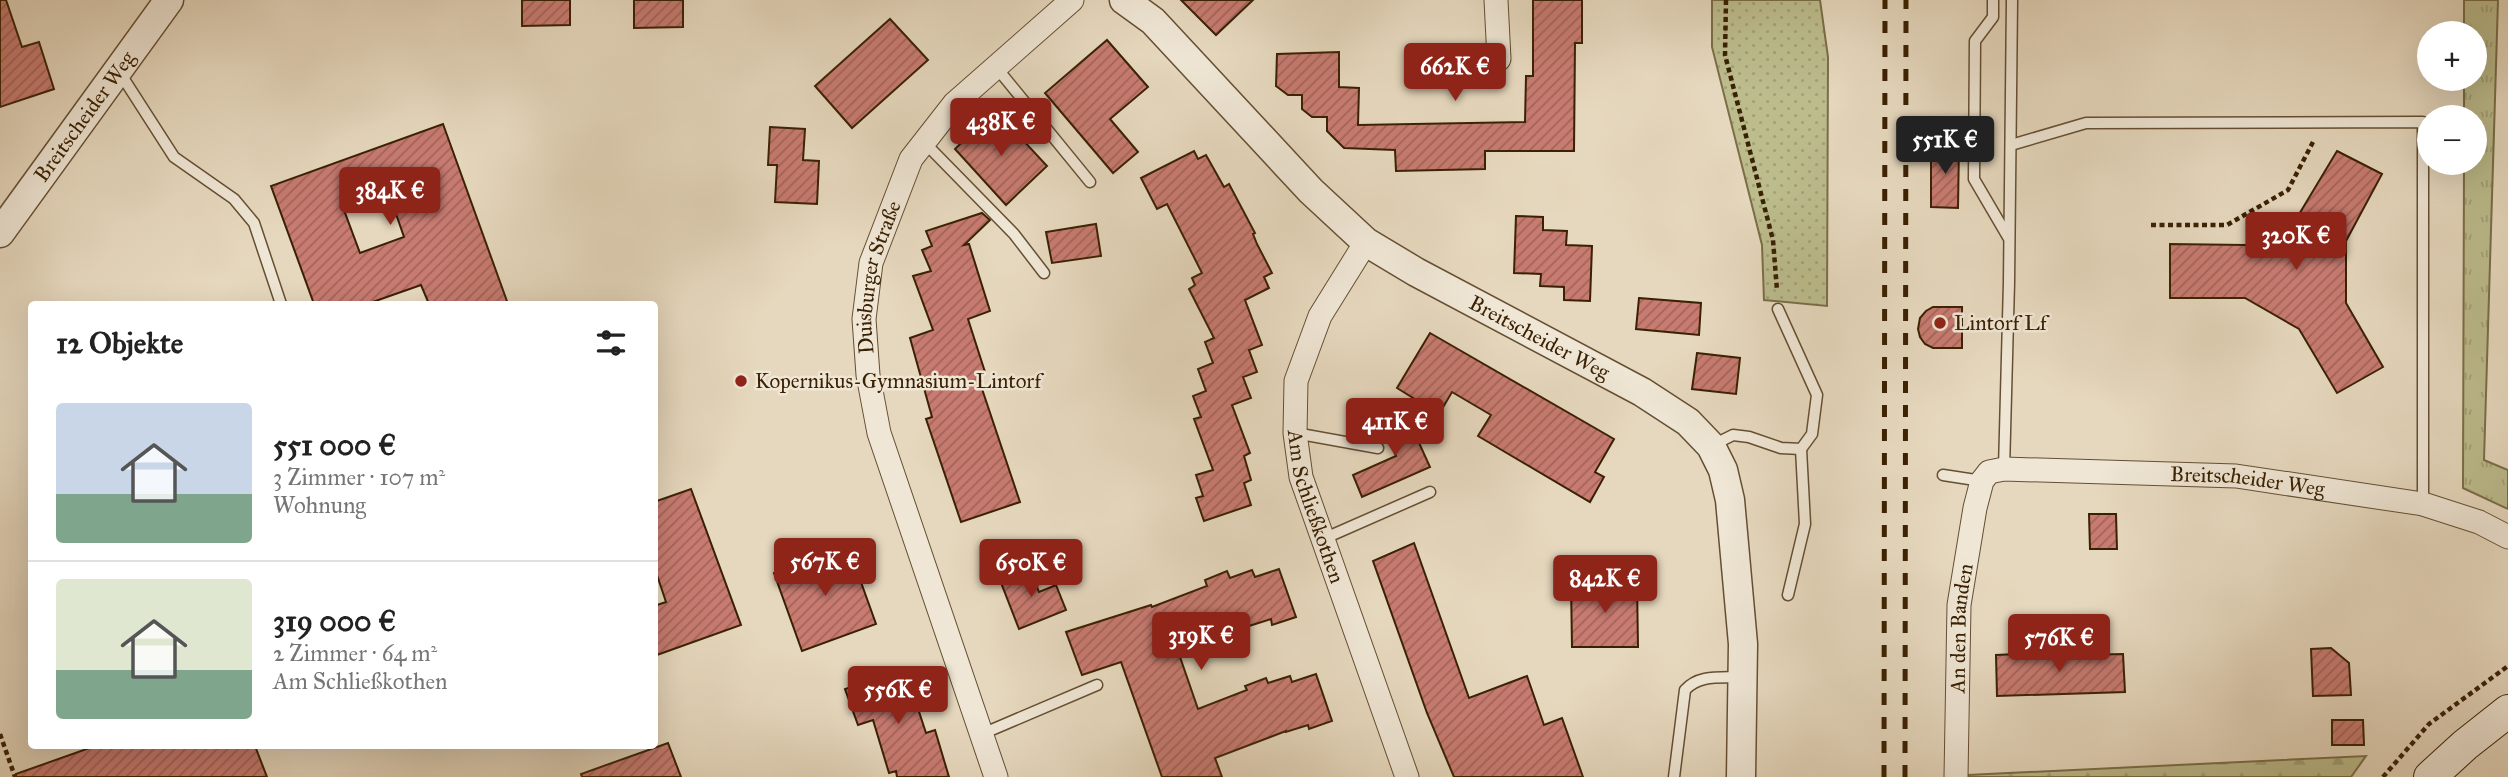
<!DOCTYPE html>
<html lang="de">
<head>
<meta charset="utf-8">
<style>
	:root { --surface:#fff; --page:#f6f6f6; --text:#222; --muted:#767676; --line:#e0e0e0; --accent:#8f2418 }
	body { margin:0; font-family:"IM FELL Great Primer",serif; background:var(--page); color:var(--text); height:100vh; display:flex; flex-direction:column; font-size:26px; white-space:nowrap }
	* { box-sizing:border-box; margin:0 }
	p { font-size:23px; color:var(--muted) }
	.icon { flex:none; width:38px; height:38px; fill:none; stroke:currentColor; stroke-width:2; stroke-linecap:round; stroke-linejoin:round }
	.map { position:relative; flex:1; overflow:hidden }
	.side { position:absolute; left:28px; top:301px; width:630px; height:448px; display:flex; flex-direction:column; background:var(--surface); border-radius:7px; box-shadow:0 7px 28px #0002 }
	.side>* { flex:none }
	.tools { position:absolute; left:2417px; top:21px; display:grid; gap:14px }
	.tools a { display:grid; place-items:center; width:70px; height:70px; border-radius:50%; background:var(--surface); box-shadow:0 7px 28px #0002; font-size:35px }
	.price { position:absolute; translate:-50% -60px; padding:0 16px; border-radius:7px; background:var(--accent); color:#fff; font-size:23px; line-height:46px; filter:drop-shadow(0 2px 4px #0008) }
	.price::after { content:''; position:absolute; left:50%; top:42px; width:21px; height:16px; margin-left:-10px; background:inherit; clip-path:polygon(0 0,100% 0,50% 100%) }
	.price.selected { background:#222; color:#fff }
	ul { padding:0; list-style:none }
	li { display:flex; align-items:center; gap:21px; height:175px; padding:0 28px }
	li+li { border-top:2px solid var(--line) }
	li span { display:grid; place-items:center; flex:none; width:196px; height:140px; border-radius:7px; color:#555 }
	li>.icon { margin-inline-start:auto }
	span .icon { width:84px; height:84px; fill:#fffc; stroke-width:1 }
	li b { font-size:30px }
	h2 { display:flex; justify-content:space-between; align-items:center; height:84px; padding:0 28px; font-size:30px }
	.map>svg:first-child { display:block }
	.grass { fill:url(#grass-tufts); stroke:#7b6e48; stroke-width:2 }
	.forest { fill:url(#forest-firs); stroke:#7b6e48; stroke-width:2 }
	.garden { fill:url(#garden-dots); stroke:#7b6e48; stroke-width:2 }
	.building { fill:url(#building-hatch); stroke:#3a2103; stroke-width:2; fill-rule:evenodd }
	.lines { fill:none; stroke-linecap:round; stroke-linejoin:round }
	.service-casing { stroke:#654f32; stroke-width:13 }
	.minor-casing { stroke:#654f32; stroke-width:25 }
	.tertiary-casing { stroke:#654f32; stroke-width:31 }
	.secondary-casing { stroke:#3a2103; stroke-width:34 }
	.path { stroke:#3a2103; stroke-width:4.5; stroke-dasharray:5 3.5; stroke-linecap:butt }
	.service { stroke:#efe6d5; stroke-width:10 }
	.minor { stroke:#efe6d5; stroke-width:23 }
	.tertiary { stroke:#efe6d5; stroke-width:28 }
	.secondary { stroke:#efe6d5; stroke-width:32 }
	.rail { stroke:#3a2103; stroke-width:5; stroke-dasharray:12 12; stroke-linecap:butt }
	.poi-dot { fill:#8f2418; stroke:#efe6d5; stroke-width:2.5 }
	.labels { text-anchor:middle; stroke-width:5; stroke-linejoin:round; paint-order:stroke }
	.street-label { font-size:21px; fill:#3a2103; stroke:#efe6d5 }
	.poi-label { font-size:21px; fill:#3a2103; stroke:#efe6d5; text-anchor:start }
</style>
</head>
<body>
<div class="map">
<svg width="2508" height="777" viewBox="0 0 2508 777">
	<defs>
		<pattern id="grass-tufts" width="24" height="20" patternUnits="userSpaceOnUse" patternTransform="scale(1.75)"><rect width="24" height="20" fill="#bcbc8d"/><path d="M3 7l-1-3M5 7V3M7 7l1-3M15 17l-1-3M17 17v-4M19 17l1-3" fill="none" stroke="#a2a178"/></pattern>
		<pattern id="forest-firs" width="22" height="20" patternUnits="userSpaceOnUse" patternTransform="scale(1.75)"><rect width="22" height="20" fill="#bcbc8d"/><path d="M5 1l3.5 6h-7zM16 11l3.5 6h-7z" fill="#a2a178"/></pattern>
		<pattern id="garden-dots" width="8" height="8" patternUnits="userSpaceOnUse" patternTransform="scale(1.75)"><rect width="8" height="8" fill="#bcbc8d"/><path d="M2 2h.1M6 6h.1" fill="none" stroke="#a2a178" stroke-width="1.8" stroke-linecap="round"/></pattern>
		<pattern id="building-hatch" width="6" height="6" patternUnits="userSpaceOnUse" patternTransform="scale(1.75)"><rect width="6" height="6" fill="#c87b71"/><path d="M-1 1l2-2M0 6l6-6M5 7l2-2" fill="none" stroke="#a3645b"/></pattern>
	</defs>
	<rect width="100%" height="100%" fill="#e6d8be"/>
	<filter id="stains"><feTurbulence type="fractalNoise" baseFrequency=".00286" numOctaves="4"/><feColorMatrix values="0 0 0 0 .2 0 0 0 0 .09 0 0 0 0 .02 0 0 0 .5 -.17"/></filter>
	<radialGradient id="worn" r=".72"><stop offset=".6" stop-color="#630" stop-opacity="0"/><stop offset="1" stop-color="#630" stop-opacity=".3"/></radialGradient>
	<polygon class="grass" points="2464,0 2498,0 2484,460 2508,470 2508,509 2463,488 2464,163 2474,163 2474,117 2464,117 2464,79 2474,79 2474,33 2464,33"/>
	<polygon class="forest" points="2366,756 2351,777 1968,777 1968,775"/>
	<polygon class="garden" points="1712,0 1820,0 1828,57 1827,306 1764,300 1762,245 1712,47"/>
	<g class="building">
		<polygon points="0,0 6,0 22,47 39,42 54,89 0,107"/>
		<polygon points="522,0 570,0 570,25 522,26"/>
		<polygon points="634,0 683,0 683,27 634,28"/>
		<polygon points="1181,0 1253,0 1216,35"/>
		<polygon points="1533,0 1582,0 1582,43 1575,43 1574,151 1485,151 1485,169 1396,171 1395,150 1344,148 1327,131 1327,117 1312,117 1302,109 1302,95 1288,95 1276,86 1277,54 1339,52 1339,87 1359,88 1358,125 1525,122 1526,76 1533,76"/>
		<polygon points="890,19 928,60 852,128 815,86"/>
		<polygon points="1107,40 1148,87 1110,119 1138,152 1113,173 1045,93"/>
		<polygon points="995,110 1047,166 1006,205 955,149"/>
		<path d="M443 124 508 304H429L421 285 367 304H314L271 186ZM389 194 404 237 360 253 344 210Z"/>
		<polygon points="770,127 805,129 803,160 819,161 817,204 775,202 777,165 768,165"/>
		<polygon points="1931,145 1959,145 1958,208 1931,207"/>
		<polygon points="1194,151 1198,159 1206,155 1224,187 1229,184 1255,233 1253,234 1257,244 1272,273 1264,277 1269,288 1245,300 1262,345 1249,350 1257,372 1243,377 1251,398 1232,405 1250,453 1244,456 1251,480 1244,483 1251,505 1204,521 1196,498 1203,496 1196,475 1213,470 1194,419 1201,417 1193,396 1206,391 1198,369 1213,363 1205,342 1214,338 1189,289 1195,285 1192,278 1202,273 1167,204 1157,209 1141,178"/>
		<polygon points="2337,151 2382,174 2346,241 2346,303 2383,367 2337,393 2299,329 2245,298 2170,298 2170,244 2246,245 2298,216"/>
		<polygon points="982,213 990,220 964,245 969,244 990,311 968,319 985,372 977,374 1020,502 961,522 926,419 932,417 910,338 933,330 913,276 931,271 922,250 932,246 926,231"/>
		<polygon points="1516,216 1543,217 1543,230 1567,231 1566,245 1592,246 1590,301 1564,300 1564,287 1540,286 1541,274 1514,273"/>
		<polygon points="1096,224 1101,256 1052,263 1046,232"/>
		<polygon points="1639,298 1701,303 1699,335 1636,329"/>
		<polygon points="1933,307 1962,307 1962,348 1933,348 1925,344 1920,337 1918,329 1920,318 1926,311"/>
		<polygon points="1430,333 1614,439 1595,472 1604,477 1590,502 1478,436 1491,415 1452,392 1439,414 1397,388"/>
		<polygon points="1697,353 1740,358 1736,394 1692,389"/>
		<polygon points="1405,412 1430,467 1362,497 1353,475 1396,456 1381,423"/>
		<polygon points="691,489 741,625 654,656 654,606 666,602 654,566 654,502"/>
		<polygon points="2089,514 2116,514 2117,549 2090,549"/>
		<polygon points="1414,543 1469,698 1527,676 1544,725 1562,718 1583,777 1454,777 1427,713 1373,561"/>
		<polygon points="848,546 876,624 802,651 774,573"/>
		<polygon points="1030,569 1039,592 1056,585 1066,610 1019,629 1000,580"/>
		<polygon points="1279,569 1296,617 1272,625 1271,619 1249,626 1179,654 1198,709 1247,690 1245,686 1266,678 1268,683 1290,676 1292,682 1316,674 1332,721 1309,729 1308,725 1286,732 1286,731 1215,758 1222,777 1162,777 1121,662 1082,675 1066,632 1151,605 1152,607 1207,586 1205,580 1227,571 1230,578 1252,570 1255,577"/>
		<polygon points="1637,583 1638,647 1572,647 1571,584"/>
		<polygon points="2331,648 2349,663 2351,695 2313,696 2311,649"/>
		<polygon points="2083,651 2083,655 2123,654 2125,692 1997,696 1996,655"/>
		<polygon points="905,669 926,733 935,730 949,777 897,777 896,771 889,773 873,720 858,725 845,689"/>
		<polygon points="2332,720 2363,720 2364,745 2332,745"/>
		<polygon points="668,743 681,777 582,777 581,774"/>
		<polygon points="95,746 255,746 267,777 16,777 16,774"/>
	</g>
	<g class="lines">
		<g class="service-casing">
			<g id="service">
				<polyline points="1993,0 1993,17 1975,41 1974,179 2008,237"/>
				<polyline points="996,67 1090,182"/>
				<polyline points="120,73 174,157 234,199 254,223 281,304"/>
				<polyline points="924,142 1014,234 1044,273"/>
				<polyline points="2011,145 2086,123 2423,122 2423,504"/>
				<polyline points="1295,433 1378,448"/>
				<polyline points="1713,445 1733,435 1749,437 1781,448 1801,449 1812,434 1817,395 1778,309"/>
				<polyline points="2004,469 2009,282 2012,0"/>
				<polyline points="1943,475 1982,481"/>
				<polyline points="1323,539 1430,492"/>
				<polyline points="1788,595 1805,524 1801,449"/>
				<polyline points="982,734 1097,685"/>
				<path d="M1674 777 1685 690C1699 674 1721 678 1740 677"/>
			</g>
		</g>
		<g class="minor-casing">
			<g id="minor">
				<polyline points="1496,0 1499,59"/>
				<path id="s1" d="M1366 242 1320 316 1296 381 1295 433 1301 477 1407 777"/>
				<path id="s2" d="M996 777 879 433 868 375 864 319 871 263 911 159 954 104 1072 0"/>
				<path id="s3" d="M1956 777 1959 605 1975 508 1982 481 1989 472 2004 469 2236 476 2423 504 2479 522 2508 537"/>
			</g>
		</g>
		<g class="tertiary-casing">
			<g id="tertiary">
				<path id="s4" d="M1124 0 1153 21 1311 191 1366 242 1416 272 1642 392 1688 422 1711 446 1723 470 1730 500 1743 644 1741 777"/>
				<path id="s5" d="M0 233 169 0"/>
			</g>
		</g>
		<g class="secondary-casing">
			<polyline id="secondary" points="2430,777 2465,745 2508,711"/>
		</g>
		<g class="path">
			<polyline points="1726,0 1725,55 1773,240 1777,290"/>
			<polyline points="2151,225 2227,225 2288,190 2313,142"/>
			<polyline points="0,734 15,777"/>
			<polyline points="2383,777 2429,724 2508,666"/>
		</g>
		<use href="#service" class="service"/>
		<use href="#minor" class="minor"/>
		<use href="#tertiary" class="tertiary"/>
		<use href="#secondary" class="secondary"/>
		<g class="rail">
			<polyline points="1884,777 1885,0"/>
			<polyline points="1905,777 1906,0"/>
		</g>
	</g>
	<g class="poi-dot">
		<circle cx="1940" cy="323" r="7"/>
		<circle cx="741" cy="381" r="7"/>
	</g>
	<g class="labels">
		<g class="street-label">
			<text dy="7" stroke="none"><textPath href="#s5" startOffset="144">Breitscheider Weg</textPath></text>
			<text dy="7" stroke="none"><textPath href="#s2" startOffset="522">Duisburger Straße</textPath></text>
			<text dy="7" stroke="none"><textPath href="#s4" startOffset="541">Breitscheider Weg</textPath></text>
			<text dy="7" stroke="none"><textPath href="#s3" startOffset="569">Breitscheider Weg</textPath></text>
			<text dy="7" stroke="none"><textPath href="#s1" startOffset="285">Am Schließkothen</textPath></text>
			<text dy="7" stroke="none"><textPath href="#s3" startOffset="149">An den Banden</textPath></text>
		</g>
		<g class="poi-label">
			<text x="1954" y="330">Lintorf Lf</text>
			<text x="755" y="388">Kopernikus-Gymnasium-Lintorf</text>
		</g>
	</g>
	<rect width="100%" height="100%" filter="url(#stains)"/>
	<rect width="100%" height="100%" fill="url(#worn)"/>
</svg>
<div class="tools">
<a>+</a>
<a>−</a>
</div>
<b class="price" style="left:1455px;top:103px">662K €</b>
<b class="price" style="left:1001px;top:158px">438K €</b>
<b class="price selected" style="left:1945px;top:176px">551K €</b>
<b class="price" style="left:390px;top:227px">384K €</b>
<b class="price" style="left:2296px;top:272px">320K €</b>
<b class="price" style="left:1395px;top:458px">411K €</b>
<b class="price" style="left:825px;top:598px">567K €</b>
<b class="price" style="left:1031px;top:599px">650K €</b>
<b class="price" style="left:1605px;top:615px">842K €</b>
<b class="price" style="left:1201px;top:672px">319K €</b>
<b class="price" style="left:2059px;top:674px">576K €</b>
<b class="price" style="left:898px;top:726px">556K €</b>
<section class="side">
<h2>12 Objekte<svg class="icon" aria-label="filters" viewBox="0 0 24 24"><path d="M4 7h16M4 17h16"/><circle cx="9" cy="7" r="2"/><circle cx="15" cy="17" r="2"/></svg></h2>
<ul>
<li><span style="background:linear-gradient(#c9d6e8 65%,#7fa58c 0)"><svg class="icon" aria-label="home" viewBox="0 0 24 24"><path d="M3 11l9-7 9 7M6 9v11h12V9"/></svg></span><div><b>551 000 €</b><p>3 Zimmer · 107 m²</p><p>Wohnung</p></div></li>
<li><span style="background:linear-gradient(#dfe7d0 65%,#7fa58c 0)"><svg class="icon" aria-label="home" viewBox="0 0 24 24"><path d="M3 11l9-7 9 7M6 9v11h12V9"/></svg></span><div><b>319 000 €</b><p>2 Zimmer · 64 m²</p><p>Am Schließkothen</p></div></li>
</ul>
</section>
</div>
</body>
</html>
